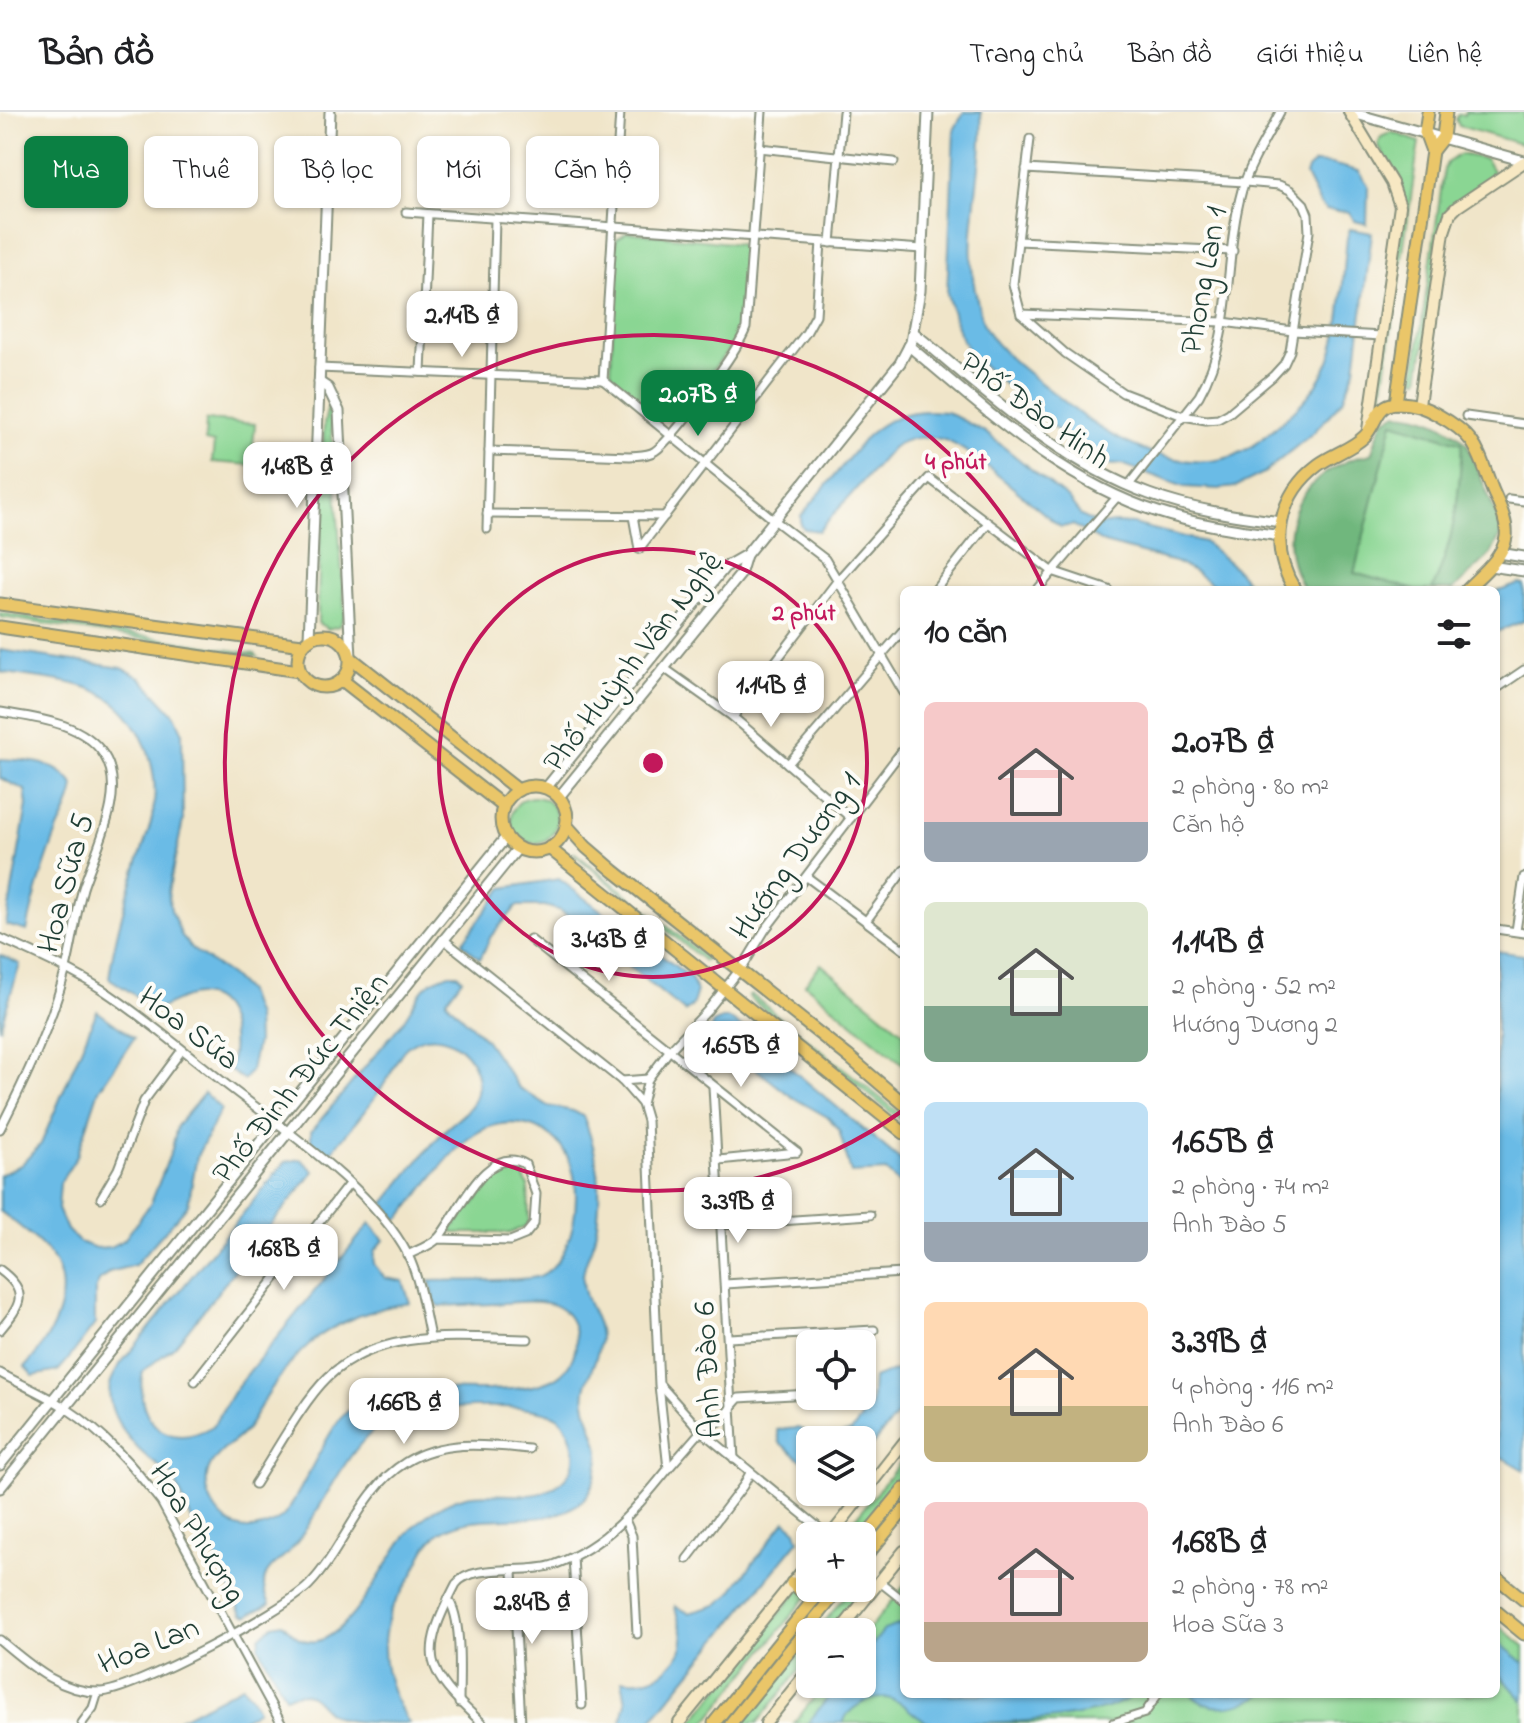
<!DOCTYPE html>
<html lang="vi">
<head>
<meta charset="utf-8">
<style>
	:root { --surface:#fff; --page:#f2f2f2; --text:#202124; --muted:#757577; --line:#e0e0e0; --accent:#0b8043 }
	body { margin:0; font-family:"Indie Flower",sans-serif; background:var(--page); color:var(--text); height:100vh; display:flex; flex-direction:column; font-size:30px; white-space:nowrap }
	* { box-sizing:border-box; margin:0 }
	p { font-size:26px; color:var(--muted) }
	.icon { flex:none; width:44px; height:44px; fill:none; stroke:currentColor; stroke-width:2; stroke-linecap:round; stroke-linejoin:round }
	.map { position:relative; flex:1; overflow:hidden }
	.side { position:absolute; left:900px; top:474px; width:600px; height:1112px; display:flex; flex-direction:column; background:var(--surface); border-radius:12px; box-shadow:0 2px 6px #0004 }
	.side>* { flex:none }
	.banner { position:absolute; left:24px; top:24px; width:756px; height:72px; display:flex; gap:16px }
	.tools { position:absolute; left:796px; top:1218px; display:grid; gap:16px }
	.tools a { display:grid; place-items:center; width:80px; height:80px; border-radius:12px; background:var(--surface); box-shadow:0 2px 6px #0004; font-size:40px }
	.price { position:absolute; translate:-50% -68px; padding:0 18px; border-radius:16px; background:#fff; color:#222; font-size:26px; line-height:52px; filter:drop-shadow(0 2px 4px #0008) }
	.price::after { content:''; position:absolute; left:50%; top:48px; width:24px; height:18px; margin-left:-12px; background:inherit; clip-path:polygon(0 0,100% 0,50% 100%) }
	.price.selected { background:var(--accent); color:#fff }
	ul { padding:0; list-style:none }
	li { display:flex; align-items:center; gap:24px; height:200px; padding:0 24px }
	li span { display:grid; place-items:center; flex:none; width:224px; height:160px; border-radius:12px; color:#555 }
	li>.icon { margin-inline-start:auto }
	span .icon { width:96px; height:96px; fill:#fffc; stroke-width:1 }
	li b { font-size:34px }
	h2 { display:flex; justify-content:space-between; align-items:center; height:96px; padding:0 24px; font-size:34px }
	.tag { padding:0 28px; border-radius:12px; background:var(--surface); box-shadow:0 2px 6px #0004; font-size:28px; line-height:72px }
	.tag.selected { background:var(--accent); color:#fff }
	header { display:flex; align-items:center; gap:48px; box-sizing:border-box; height:112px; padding:0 40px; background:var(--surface); border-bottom:2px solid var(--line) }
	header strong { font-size:38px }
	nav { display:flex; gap:44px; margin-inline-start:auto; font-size:28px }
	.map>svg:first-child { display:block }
	.green { fill:#8ad693; stroke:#548a64; stroke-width:2 }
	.forest { fill:#6fb77d; stroke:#477a58; stroke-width:2 }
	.water { fill:#6bbbe6; stroke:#457c8d; stroke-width:2 }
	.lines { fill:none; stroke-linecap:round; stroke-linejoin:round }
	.minor-casing { stroke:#88917e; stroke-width:11 }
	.tertiary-casing { stroke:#88917e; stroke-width:13 }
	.secondary-casing { stroke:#88917e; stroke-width:14 }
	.primary-casing { stroke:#88917e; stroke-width:15 }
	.minor { stroke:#fff; stroke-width:7 }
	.tertiary { stroke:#fff; stroke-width:9 }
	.secondary { stroke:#f7e8c3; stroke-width:10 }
	.primary { stroke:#eac669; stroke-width:11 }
	.ring { fill:none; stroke:#c2185b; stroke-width:4 }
	.labels { text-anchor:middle; stroke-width:8; stroke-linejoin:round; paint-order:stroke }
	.street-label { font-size:32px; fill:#1f3d34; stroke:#fdfcf7 }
	.centre { fill:#c2185b; stroke:#fdfcf7; stroke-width:4 }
	.ring-label { font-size:24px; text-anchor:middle; font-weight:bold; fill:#c2185b; stroke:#fdfcf7; stroke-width:8; stroke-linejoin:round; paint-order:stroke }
</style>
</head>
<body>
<header>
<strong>Bản đồ</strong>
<nav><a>Trang chủ</a><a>Bản đồ</a><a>Giới thiệu</a><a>Liên hệ</a></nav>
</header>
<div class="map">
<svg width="1524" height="1611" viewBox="0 0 1524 1611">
	<rect width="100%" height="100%" fill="#fdfcf7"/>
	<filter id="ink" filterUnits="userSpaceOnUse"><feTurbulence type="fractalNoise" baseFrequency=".0125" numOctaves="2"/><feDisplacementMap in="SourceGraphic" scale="16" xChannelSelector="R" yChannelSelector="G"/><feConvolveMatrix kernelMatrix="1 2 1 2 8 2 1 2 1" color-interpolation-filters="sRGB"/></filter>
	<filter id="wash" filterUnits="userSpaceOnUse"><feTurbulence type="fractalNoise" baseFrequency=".006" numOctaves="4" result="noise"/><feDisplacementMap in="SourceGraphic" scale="32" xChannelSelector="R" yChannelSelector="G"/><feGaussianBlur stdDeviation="1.8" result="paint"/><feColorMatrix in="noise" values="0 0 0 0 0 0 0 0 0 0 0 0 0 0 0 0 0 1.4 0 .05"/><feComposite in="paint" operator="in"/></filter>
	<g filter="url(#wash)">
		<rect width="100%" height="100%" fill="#f0e5c9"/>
		<g class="green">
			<polygon points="1465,0 1524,0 1524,33 1459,14 1456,7 1459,2 1464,3"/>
			<polygon points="1392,20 1419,30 1382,283 1377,283 1404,92 1401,73 1378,33 1381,25"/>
			<polygon points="1460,42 1486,47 1493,59 1490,66 1452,93 1443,107 1419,267 1414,266 1444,57 1447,51"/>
			<polygon points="627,120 739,132 745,142 737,224 734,231 672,309 660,305 614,266 611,260 616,128"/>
			<polygon points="328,294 330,296 345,503 339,514 328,517 318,511 318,490 324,312"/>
			<polygon points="206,308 255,312 251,353 212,350 214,331 205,329"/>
			<path d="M1393 309 1462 331C1459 387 1455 427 1432 478H1415L1354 461Z"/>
			<polygon points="0,501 255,542 258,545 0,505"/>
			<circle cx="534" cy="708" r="23"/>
			<polygon points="573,741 575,741 707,846 704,849"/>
			<polygon points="821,852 904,921 904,953 805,872"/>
			<polygon points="752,883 904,1005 904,1011 750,886 749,884"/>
			<polygon points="506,1057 521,1060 528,1074 529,1108 527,1113 511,1121 453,1121 452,1117 502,1059"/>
			<polygon points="904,1346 904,1365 857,1424 848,1416"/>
			<polygon points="810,1464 810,1476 814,1476 705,1611 691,1611"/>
			<polygon points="904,1474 904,1582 1496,1582 1496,1511 1524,1534 1524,1611 794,1611 825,1572 862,1572 862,1526"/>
			<polygon points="850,1478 858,1485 830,1520 816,1520"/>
			<polygon points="810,1528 810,1545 757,1611 743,1611"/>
		</g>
		<path class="forest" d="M1397 301C1423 302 1450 313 1467 332L1501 414V423L1491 442 1453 478H1432C1455 427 1459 387 1462 331L1393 310 1354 461 1415 478H1304C1267 416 1304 355 1371 342L1383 308Z"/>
		<g class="water">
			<path d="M964 0H981C985 64 961 122 977 187 979 196 981 209 986 217 1002 245 1045 273 1071 295 1113 330 1190 368 1244 339 1257 333 1267 322 1278 313 1296 298 1315 280 1325 258 1343 223 1342 166 1347 126L1350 117 1372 121 1355 257 1343 288 1314 320 1264 361 1235 375 1219 377 1184 375 1122 352 1111 353 1057 318 1036 300 970 242 959 221 947 182 954 18Z"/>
			<polygon points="1314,51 1331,52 1359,59 1368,73 1367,112 1355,109 1349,100 1326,98 1320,92 1306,64 1308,57"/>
			<path d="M928 299 947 300 985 320 1068 387 1081 404 1100 413 1114 411 1133 412 1204 430 1232 453 1255 478H1220L1194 459 1175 450 1104 431 1073 413 1061 415C1032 394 970 334 941 327 925 323 907 326 893 335L819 419 804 417 801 413V404L867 324C885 308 904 299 928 299Z"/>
			<polygon points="1519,472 1524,473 1524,509 1496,520 1496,480"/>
			<path d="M0 538 122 556 141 566 175 603 182 619 183 709 168 780 171 798 182 825 192 837 231 864 247 880 256 905 257 930 251 958 244 968 229 958C237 933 233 883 197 883 182 883 170 894 156 897L109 866C114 827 125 790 137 753 142 737 149 721 152 706 163 656 140 596 91 577 63 567 29 565 0 560Z"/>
			<path d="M0 647C30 649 54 648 74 673 72 692 61 709 54 727 43 757 33 788 27 819L6 813 27 693 25 678 0 666Z"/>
			<polygon points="559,767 691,866 697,880 692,894 685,900 561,799 545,794 517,794 491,824 480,847 462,831 503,776"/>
			<polygon points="1496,839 1524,843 1524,1358 1496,1342"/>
			<polygon points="0,843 20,852 0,917"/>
			<path d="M449 862H458L462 867 446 889 485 927 518 975 548 994 573 999 583 1004C600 1045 604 1085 594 1128 590 1142 582 1155 583 1169 583 1189 600 1206 600 1226 600 1248 581 1271 585 1290 591 1326 608 1331 593 1371 591 1376 589 1383 584 1387 549 1419 497 1399 456 1413 429 1422 425 1437 414 1460 407 1475 395 1487 390 1502 376 1539 388 1579 409 1611 388 1611 365 1611 345 1608 314 1601 321 1572 285 1584L259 1535 260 1525 273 1513 282 1511C288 1516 294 1524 301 1527 339 1546 383 1456 399 1433 408 1420 419 1408 433 1399 442 1393 455 1387 466 1384 498 1377 539 1395 564 1367 572 1359 575 1352 574 1340 573 1330 568 1314 560 1307 537 1287 409 1294 383 1311 345 1337 323 1396 295 1433 287 1444 272 1451 266 1463 261 1473 266 1483 270 1492L247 1504 242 1502 204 1420 193 1411 172 1362C144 1348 104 1308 110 1273 111 1266 117 1258 121 1251L285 1050 301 1047 314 1059 175 1234 143 1259C137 1286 146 1322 181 1324 191 1324 204 1319 213 1314L235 1277 370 1111 384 1128 375 1139 374 1152 385 1166 403 1169 410 1191C377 1195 341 1208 314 1228 294 1244 278 1266 264 1288 258 1298 253 1310 245 1319 235 1330 218 1339 211 1353 197 1377 219 1416 247 1417 258 1418 278 1411 285 1402 306 1373 318 1336 340 1307 351 1293 375 1282 392 1279 433 1272 536 1290 564 1259 574 1248 578 1235 575 1220 567 1180 523 1190 493 1192 475 1193 457 1193 439 1194L435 1189 430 1169C451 1168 525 1170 540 1164 575 1147 584 1080 569 1048 552 1011 508 1001 475 1022 450 1037 419 1085 398 1108L384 1091C405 1066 425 1038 448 1015 457 1007 468 1001 474 989 492 949 442 906 407 935 398 942 394 956 388 966 371 994 348 1019 328 1044L311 1029V1019L402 911 423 877 432 869Z"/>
			<path d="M97 899 134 926 99 978 77 1044 60 1071 58 1097 67 1118 79 1130 96 1136 110 1135 124 1128 151 1091 172 1037 177 1014 204 981 221 997 197 1044 188 1093 135 1153 109 1160 99 1169 95 1179V1212L66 1250 58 1259 33 1264 25 1255C53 1225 79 1176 47 1139 34 1124 15 1111 0 1099V1063L21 1053 41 1032Z"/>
			<polygon points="722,907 729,907 740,914 904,1051 904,1077 886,1059 851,1061 839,1018 829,1006 792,985 713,924 710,919 713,911"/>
			<polygon points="904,1253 904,1295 862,1345 862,1328 810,1328 810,1355 780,1331 777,1318 798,1316 816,1324 831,1325 851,1320 871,1293 873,1266 899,1257"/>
			<path d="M785 1409 796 1418 799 1428 649 1611H621L626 1590 622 1568C630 1568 640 1569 648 1567 664 1563 684 1544 683 1525 682 1516 676 1504 675 1494L689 1501 717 1493 728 1484Z"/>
			<path d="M901 1512 904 1515V1582H1135C1100 1609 1006 1611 961 1611 952 1611 940 1611 930 1611 914 1608 904 1585 882 1586 867 1586 848 1596 843 1611H808L839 1572H862V1545L884 1518Z"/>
			<polygon points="1496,1528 1524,1551 1524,1590 1496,1558"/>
			<polygon points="242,1574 251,1583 258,1598 237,1611 172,1611"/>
			<path d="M1191 1582H1263C1242 1594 1210 1603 1191 1582Z"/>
		</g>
	</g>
	<g filter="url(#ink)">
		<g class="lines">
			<g class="minor-casing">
				<g id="minor">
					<polyline points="759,36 894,50"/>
					<polyline points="1026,57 1245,70 1279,73 1290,78 1304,92 1308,102 1309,120 1290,239 1284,252 1273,264 1229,301 1218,307 1206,308 1183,304 1123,281 1065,241 1021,202 1013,172 1030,27"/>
					<polyline points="406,100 922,137"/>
					<polyline points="1018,129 1233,139"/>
					<polyline points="831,131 843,0"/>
					<polyline points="1021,202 1223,210 1293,219 1382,224"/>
					<polyline points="319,256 603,268"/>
					<polyline points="421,260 428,102"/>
					<polyline points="603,268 774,408 825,447 904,581"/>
					<polyline points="603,268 620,0"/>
					<polyline points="1466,304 1524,312"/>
					<path d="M489 339 630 344C639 343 648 344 655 339 673 327 739 237 746 216L762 0"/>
					<path d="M1128 374 1199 284C1235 221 1223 146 1242 78 1250 51 1267 25 1280 0"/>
					<polyline points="1509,387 1524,389"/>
					<polyline points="487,402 665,404"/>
					<polyline points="633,404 639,437"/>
					<polyline points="487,417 495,107"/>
					<polyline points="639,437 806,221 816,203 821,130"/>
					<polyline points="935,478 988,411"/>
					<polyline points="1037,478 1117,385"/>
					<polyline points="664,556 733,605 851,706"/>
					<polyline points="1496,577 1524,558"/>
					<path d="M0 600C35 606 83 610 104 643 128 680 95 738 83 776 75 804 73 832 65 860 50 915 26 966 0 1017"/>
					<polyline points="733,605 838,468 929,366 1052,459 1109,478"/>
					<polyline points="788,652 904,517"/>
					<polyline points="807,765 904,838"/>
					<polyline points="866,809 904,758"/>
					<polyline points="1496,817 1524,821"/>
					<polyline points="1516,819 1524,765"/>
					<path d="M0 826C35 842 70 857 103 878 145 906 184 939 223 970 282 1016 374 1077 408 1143 420 1168 424 1198 430 1225"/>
					<path d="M443 827 622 969 642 992 647 1009 659 1273 668 1357C636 1397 605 1434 556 1452 529 1463 473 1450 456 1472 419 1544 423 1557 482 1611"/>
					<polyline points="530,827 797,1040"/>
					<polyline points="622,969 648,967"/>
					<polyline points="713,975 734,1347"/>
					<polyline points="642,992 648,967 669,939 707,899 745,851 765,818 904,636"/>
					<polyline points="719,1048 797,1040"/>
					<polyline points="101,1086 118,1057 144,989 182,938"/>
					<polyline points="721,1113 870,1103"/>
					<path d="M407 1143C418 1138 433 1133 440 1124 459 1100 487 1031 525 1052L536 1082 534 1112 525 1123 510 1129 438 1127"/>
					<path d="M0 1158C30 1180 21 1193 0 1218"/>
					<polyline points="725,1172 903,1161"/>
					<polyline points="729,1226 874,1218"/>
					<path d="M0 1261C22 1273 46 1283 67 1297 104 1321 134 1355 161 1390L281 1611"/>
					<polyline points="195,1269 349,1072"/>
					<polyline points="661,1274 701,1319 829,1424"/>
					<path d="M694 1311C726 1317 720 1305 739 1286L810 1282"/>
					<polyline points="668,1357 701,1319"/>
					<path d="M255 1372C275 1341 303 1289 328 1265 381 1215 462 1226 528 1227"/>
					<polyline points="625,1408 632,1424 637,1522"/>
					<polyline points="573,1445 582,1593"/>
					<polyline points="687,1447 743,1374 750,1361"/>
					<polyline points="513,1459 521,1611"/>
					<polyline points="880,1470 904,1489"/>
					<path d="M448 1487C463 1507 459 1565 459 1591"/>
					<path d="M0 1528C29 1552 60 1581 100 1580 132 1580 285 1498 309 1473 345 1436 360 1378 406 1350 444 1327 487 1333 529 1337"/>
					<polyline points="82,1611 93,1596 98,1580"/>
					<polyline points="1113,1611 1145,1601 1158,1582"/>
				</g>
			</g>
			<g class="tertiary-casing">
				<g id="tertiary">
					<polyline points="1349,0 1524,49"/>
					<path d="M913 220C987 281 1058 349 1149 382 1192 398 1237 404 1281 410"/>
					<path d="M909 234C986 298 1061 369 1158 400 1198 413 1239 418 1280 424"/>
					<polyline points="319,270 328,276 339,299 351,546"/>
					<polyline points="1499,441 1524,445"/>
					<polyline points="1490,454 1524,459"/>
					<polyline points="309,527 330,0"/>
					<polyline points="546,676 725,455 746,443 900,251 911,230 920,179 928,0"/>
					<polyline points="559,685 740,463 746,443"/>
					<polyline points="0,1353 506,725"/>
					<polyline points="0,1376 518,736"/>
				</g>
			</g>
			<g class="secondary-casing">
				<g id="secondary">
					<polyline points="1349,0 1392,71 1400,94 1368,318"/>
					<polyline points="1419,293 1444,120 1450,102 1457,95 1524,50"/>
					<polyline points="830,1424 904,1330"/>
					<polyline points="839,1520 904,1439"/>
					<polyline points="679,1611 810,1449"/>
					<polyline points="766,1611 810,1556"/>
				</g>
			</g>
			<g class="primary-casing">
				<g id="primary">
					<polyline points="1432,39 1443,25 1446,0"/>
					<polyline points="1396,291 1432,39 1425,20 1428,0"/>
					<path d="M1295 478C1268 435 1278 383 1318 353 1333 342 1352 337 1365 324 1377 311 1376 292 1397 291 1413 291 1424 295 1438 303 1478 325 1477 338 1493 379 1499 393 1508 410 1506 425 1503 447 1480 463 1466 478"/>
					<polyline points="0,492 302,533"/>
					<polyline points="0,515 299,559"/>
					<circle cx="324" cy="549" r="26"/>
					<polyline points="351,546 518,678"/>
					<polyline points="342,568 503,694"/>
					<circle cx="534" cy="707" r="33"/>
					<polyline points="566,713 586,735 614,759 849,945 904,992"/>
					<polyline points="549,736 904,1021"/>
					<polyline points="862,1428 904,1377"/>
					<polyline points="862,1449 904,1398"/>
					<polyline points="1496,1465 1524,1488"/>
					<polyline points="792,1471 813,1489"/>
					<polyline points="1496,1499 1524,1522"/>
					<polyline points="714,1611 823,1476"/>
					<polyline points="731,1611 840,1476"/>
				</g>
			</g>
			<use href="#minor" class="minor"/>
			<use href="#tertiary" class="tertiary"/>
			<use href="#secondary" class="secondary"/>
			<use href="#primary" class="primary"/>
		</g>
	</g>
	<g class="ring">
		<circle cx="653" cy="651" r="214"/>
		<path d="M902 999A428 428 0 1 1 1044 477"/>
	</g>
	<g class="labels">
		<g class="street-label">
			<text transform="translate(1202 168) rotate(-80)" y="11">Phong Lan 1</text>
			<text transform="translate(1036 297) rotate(36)" y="11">Phố Đào Hinh</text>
			<text transform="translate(632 548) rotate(-52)" y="11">Phố Huỳnh Văn Nghệ</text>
			<text transform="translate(794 743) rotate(-54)" y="11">Hướng Dương 1</text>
			<text transform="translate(64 771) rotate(-75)" y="11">Hoa Sữa 5</text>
			<text transform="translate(190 915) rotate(37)" y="11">Hoa Sữa</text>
			<text transform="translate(299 965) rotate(-51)" y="11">Phố Đinh Đức Thiện</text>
			<text transform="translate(706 1258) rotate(-93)" y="11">Anh Đào 6</text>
			<text transform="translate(199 1420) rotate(59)" y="11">Hoa Phượng</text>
			<text transform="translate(148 1532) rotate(-22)" y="11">Hoa Lan</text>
		</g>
	</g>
	<circle cx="653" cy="651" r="12" class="centre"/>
	<g class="ring-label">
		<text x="956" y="357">4 phút</text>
		<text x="804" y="508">2 phút</text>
	</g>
</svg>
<div class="tools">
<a><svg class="icon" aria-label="locate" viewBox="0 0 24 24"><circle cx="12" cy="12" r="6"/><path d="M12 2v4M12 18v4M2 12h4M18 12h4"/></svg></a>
<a><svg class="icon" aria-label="layers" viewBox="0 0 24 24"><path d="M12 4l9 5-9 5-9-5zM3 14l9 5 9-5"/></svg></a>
<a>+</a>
<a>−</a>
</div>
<b class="price" style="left:462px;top:247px">2.14B ₫</b>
<b class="price selected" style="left:698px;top:326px">2.07B ₫</b>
<b class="price" style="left:297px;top:398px">1.48B ₫</b>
<b class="price" style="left:771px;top:617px">1.14B ₫</b>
<b class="price" style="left:609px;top:871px">3.43B ₫</b>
<b class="price" style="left:741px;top:977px">1.65B ₫</b>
<b class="price" style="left:738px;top:1133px">3.39B ₫</b>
<b class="price" style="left:284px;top:1180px">1.68B ₫</b>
<b class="price" style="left:404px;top:1334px">1.66B ₫</b>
<b class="price" style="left:532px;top:1534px">2.84B ₫</b>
<div class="banner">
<a class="tag selected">Mua</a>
<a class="tag">Thuê</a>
<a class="tag">Bộ lọc</a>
<a class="tag">Mới</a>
<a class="tag">Căn hộ</a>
</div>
<section class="side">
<h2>10 căn<svg class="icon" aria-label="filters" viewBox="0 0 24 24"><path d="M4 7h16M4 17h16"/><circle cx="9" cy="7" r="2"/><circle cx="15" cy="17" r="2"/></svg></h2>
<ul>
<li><span style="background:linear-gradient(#f6c9c9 75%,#9aa5b1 0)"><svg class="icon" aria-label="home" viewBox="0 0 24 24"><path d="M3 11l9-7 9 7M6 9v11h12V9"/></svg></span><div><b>2.07B ₫</b><p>2 phòng · 80 m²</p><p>Căn hộ</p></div></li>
<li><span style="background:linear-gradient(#dfe7d0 65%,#7fa58c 0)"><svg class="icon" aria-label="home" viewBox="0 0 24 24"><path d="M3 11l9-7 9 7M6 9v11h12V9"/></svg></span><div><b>1.14B ₫</b><p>2 phòng · 52 m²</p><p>Hướng Dương 2</p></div></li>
<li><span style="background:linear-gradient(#bfe0f5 75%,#9aa5b1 0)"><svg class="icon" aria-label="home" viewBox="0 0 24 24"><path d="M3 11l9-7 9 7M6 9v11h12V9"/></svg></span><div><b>1.65B ₫</b><p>2 phòng · 74 m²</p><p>Anh Đào 5</p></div></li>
<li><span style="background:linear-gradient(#ffd9b3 65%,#c2b280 0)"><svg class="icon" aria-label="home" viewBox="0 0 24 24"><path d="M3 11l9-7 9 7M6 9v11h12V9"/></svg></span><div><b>3.39B ₫</b><p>4 phòng · 116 m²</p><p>Anh Đào 6</p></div></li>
<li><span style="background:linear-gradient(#f6c9c9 75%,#b9a48a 0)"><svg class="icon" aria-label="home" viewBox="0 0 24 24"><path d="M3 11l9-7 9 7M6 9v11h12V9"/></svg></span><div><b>1.68B ₫</b><p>2 phòng · 78 m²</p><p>Hoa Sữa 3</p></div></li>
</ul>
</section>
</div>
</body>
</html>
